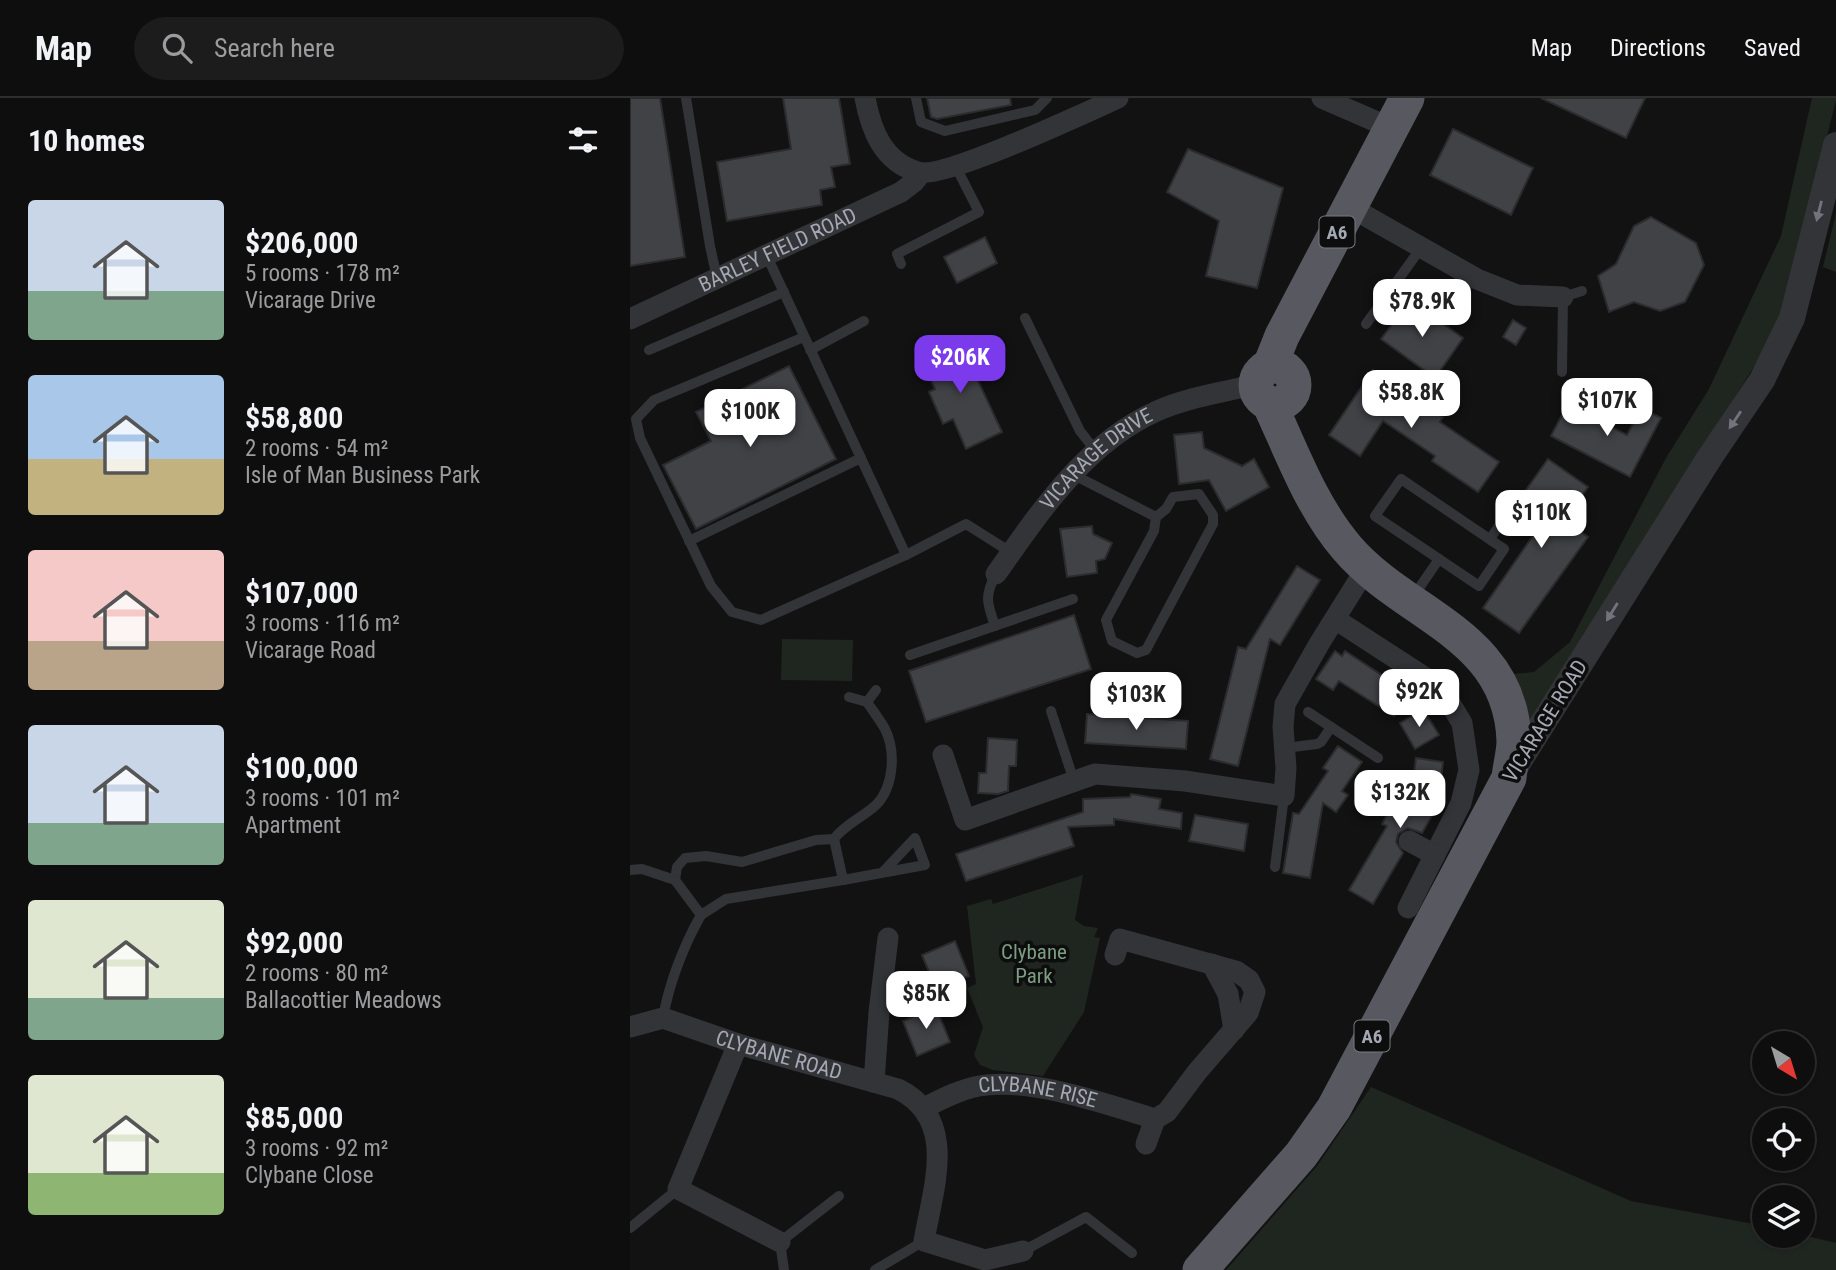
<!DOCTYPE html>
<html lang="en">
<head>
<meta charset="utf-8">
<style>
	:root { --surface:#0e0e0e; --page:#1c1c1c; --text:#f1f3f6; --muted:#9b9c9e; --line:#2e2e2e; --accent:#7c3aed }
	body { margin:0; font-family:"Roboto Condensed",sans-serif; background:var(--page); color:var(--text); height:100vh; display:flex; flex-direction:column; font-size:26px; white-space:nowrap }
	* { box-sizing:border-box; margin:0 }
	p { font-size:23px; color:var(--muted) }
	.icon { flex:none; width:38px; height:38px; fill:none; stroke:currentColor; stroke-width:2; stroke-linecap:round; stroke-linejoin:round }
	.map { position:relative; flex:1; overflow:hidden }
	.panel { display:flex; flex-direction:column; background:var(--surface); width:630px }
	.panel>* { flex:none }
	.needle { width:46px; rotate:142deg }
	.buttons { position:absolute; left:1122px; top:933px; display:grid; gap:14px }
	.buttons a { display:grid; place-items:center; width:63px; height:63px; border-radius:50%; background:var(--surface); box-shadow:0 2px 5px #0004,0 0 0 2px var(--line); font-size:35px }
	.price { position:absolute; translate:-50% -60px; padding:0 16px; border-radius:14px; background:#fff; color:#222; font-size:23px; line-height:46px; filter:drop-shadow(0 2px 4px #0008) }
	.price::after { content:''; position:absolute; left:50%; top:42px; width:21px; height:16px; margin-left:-10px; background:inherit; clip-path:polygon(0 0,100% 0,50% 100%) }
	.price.on { background:var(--accent); color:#fff }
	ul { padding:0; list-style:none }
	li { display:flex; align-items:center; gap:21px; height:175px; padding:0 28px }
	li span { display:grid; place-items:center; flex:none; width:196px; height:140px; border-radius:7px; color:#555 }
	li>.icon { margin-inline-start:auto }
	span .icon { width:84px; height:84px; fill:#fffc; stroke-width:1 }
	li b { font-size:30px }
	h2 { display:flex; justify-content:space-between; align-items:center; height:84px; padding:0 28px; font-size:30px }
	header { display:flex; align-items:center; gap:42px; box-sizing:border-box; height:98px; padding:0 35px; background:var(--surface); border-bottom:2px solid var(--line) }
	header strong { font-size:33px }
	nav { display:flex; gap:38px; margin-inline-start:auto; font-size:24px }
	.search { width:490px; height:63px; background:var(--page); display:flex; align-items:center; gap:18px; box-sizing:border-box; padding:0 24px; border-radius:38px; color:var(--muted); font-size:26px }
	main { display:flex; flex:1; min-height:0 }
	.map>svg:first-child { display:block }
	.green { fill:#1f2620 }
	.building { fill:#414246; stroke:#2c2c2f; stroke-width:2 }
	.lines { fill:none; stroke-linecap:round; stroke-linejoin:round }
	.service { stroke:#333438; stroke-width:10 }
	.minor { stroke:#333438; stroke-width:21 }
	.tertiary { stroke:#333438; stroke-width:26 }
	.trunk { stroke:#585860; stroke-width:35 }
	.oneway { fill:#71747c }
	.labels { text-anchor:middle; stroke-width:7; stroke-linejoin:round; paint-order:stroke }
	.shield { fill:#0d0d0e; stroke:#777a82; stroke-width:2 }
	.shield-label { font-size:19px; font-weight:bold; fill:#a4a8b3 }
	.street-label { font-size:21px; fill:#a4a8b3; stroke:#0d0d0e }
	.park-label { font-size:21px; fill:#7c9d81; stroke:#0d0d0e }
</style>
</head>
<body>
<header>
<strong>Map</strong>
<div class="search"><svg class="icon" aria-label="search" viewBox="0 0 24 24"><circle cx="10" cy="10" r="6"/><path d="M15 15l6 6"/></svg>Search here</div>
<nav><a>Map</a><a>Directions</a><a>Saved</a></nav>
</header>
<main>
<section class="panel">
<h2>10 homes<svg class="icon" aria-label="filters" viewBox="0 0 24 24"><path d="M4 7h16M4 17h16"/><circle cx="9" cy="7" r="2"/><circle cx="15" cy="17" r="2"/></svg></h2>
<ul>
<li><span style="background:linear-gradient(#c9d6e8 65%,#7fa58c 0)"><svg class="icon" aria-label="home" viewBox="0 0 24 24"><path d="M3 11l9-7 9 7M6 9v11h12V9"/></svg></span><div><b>$206,000</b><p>5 rooms · 178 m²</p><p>Vicarage Drive</p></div></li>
<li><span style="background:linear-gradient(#a9c7e8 60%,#c2b280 0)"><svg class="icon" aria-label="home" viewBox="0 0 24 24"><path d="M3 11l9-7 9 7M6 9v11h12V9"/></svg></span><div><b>$58,800</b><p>2 rooms · 54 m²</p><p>Isle of Man Business Park</p></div></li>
<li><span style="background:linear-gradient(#f6c9c9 65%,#b9a48a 0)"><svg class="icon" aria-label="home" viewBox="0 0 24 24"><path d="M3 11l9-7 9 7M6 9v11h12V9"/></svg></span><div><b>$107,000</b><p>3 rooms · 116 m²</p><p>Vicarage Road</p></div></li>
<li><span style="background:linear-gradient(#c9d6e8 70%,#7fa58c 0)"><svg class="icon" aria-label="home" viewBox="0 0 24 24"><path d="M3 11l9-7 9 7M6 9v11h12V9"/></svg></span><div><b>$100,000</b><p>3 rooms · 101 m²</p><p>Apartment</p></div></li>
<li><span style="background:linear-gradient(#dfe7d0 70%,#7fa58c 0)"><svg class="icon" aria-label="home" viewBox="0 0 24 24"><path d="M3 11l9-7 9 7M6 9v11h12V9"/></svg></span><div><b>$92,000</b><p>2 rooms · 80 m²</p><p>Ballacottier Meadows</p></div></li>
<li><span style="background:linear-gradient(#dfe7d0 70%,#8fb573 0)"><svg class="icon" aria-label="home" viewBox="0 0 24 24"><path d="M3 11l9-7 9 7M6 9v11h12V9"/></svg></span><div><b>$85,000</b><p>3 rooms · 92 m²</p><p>Clybane Close</p></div></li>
</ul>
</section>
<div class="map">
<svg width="1206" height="1172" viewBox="0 0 1206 1172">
	<rect width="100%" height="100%" fill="#121213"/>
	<g class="green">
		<polygon points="1182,0 1206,0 1206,2 1159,192 1146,233 963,528 902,622 892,620 883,576 904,574 940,544 1036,360 1079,291 1151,138"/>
		<polygon points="1206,115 1206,174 1193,169"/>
		<polygon points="152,541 223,542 222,583 151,582"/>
		<polygon points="453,777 445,822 454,828 468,830 464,839 470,840 454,914 413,978 363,972 350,967 344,957 353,929 337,890 346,886 337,808 361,801 363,806"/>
		<polygon points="741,989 1001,1103 1134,1128 1134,1138 1173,1137 1206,1145 1206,1172 596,1172 687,1068"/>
	</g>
	<g class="building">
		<polygon points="0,0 30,0 55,159 0,168"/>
		<polygon points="153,0 209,0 220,66 201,69 205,89 190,92 192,107 97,123 87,64 161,51"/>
		<polygon points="297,0 380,0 381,7 307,21 301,19"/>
		<polygon points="911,0 1015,0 996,40"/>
		<polygon points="823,31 903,70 881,117 800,77"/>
		<polygon points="558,51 653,90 627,190 576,178 589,123 537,94"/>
		<polygon points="1021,119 1066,145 1074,167 1055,204 1030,213 1004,204 979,214 968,178 986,166 1004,128"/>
		<polygon points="355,139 367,165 327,185 314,159"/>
		<polygon points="780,202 833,240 805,280 751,241"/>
		<polygon points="883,222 896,230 886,247 873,239"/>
		<polygon points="329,242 372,334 336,351 323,321 313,326 299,294 305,291 291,260"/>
		<polygon points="159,268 206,361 66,431 33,367 81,343 66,314"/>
		<polygon points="743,272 813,319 810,324 869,364 848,394 802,363 805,358 753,323 730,358 699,337"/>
		<polygon points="937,307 997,337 1011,310 1031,320 1000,379 921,338"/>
		<polygon points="572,334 574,350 612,368 624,361 639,389 596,413 579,382 549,386 544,337"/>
		<polygon points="918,361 958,389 934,422 958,439 889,535 853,510 922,410 896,392"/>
		<polygon points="462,428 463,436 482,445 475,461 466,463 467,475 437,479 430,431"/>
		<polygon points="667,468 690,482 650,547 640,541 608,668 580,661 608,549 616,551"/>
		<polygon points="444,517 461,571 296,624 279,573"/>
		<polygon points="705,553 712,558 715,553 779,595 764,618 709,583 703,592 686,581"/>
		<polygon points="793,611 809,637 785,651 770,625"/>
		<polygon points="457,616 558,623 556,651 455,645"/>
		<polygon points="358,640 387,642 386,668 379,668 378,693 368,696 348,695 349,675 356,675"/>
		<polygon points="708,648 732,664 712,693 718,697 706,714 693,705 680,780 653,775 663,715 669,716 698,673 693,670"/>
		<polygon points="786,660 813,664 808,707 792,735 778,730 768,736 766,744 773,755 743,806 719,792 757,728 752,726 761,709 772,715 781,699"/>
		<polygon points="501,696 531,701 529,711 552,715 551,731 484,721 484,727 438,729 444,748 336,783 326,756 453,714 453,701 500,699"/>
		<polygon points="565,717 618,726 614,753 559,743"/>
		<polygon points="325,843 339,878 306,891 292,857"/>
		<polygon points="306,909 320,944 287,958 273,923"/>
	</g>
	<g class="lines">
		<g class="service">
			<polyline points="56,0 80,148 87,180"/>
			<polyline points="286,0 291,24 315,33 405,12 417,0"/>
			<polyline points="136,156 276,457"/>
			<polyline points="271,166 267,156 349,114 326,69"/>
			<polyline points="395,220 450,333 465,352"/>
			<polyline points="736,226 791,150"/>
			<polyline points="174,239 24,302 6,321 10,340 81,488 102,514 131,522 276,457 336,426 382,455"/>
			<polyline points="19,252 154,194"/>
			<polyline points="180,252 234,223"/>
			<polyline points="932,274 933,199 952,193"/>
			<polyline points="442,376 526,419 524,433 476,522 482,543 507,555 516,552 583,426 583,417 569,396 543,399 536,411 526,419"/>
			<polygon points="771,381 874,451 849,488 745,418"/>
			<polyline points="860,441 888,401"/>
			<polyline points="59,443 231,360"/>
			<polyline points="783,499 809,461"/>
			<path d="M365 528C357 505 354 498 366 476"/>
			<polyline points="280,557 443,501"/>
			<polyline points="237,604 246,592"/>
			<polyline points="421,613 444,683"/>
			<polyline points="678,614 701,629"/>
			<polyline points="655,650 687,646 691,644 701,629 748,660"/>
			<path d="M204 741C215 726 232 720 246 707 264 689 266 653 255 631 250 622 243 613 237 604L219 599"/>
			<polyline points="645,769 654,698"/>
			<polyline points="0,772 12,771 45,782"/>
			<polyline points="45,782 47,769 55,760 76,758 112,764 186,742 204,741 213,782 96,801 71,817"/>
			<polyline points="213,782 295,767 285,740 254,773"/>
			<path d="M33 920C39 885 54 847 71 817L45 782"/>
			<polyline points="0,1130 48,1091"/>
			<polyline points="393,1153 456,1119 502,1155"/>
			<polyline points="154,1172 150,1144 209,1098"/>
			<polyline points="245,1172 294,1143"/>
		</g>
		<g class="minor">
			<path d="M235 0C241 32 253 64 288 74 312 82 457 14 488 0"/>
			<polyline points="692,0 761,30"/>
			<polyline points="720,109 847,181 887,197 933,199"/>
			<path id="s1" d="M0 221 271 94 284 84 291 75"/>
			<path id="s2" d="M366 476C410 414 455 345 527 313 558 299 593 295 625 286"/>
			<polyline points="705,521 802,584 818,602 832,625 839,672 831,705 778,810"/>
			<polyline points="313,657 335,722 465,676 555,683 654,698 656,670 653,629 655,606 689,546 737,469"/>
			<polyline points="779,743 805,757"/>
			<polyline points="582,866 598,896 604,932"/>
			<path id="s3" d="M0 929 33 920 108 946 268 991C329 1021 303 1090 294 1143L355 1162 393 1153"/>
			<polyline points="108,946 48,1091 150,1144"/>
			<polyline points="244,984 249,914 258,840"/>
			<path id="s4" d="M294 1010C312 1001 329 992 349 988 399 979 477 1006 525 1021L537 1014 567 974 618 915 625 894 619 882 606 873 490 841 485 857"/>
			<polyline points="516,1046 525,1021"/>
		</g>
		<polyline class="tertiary" points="884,671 1080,359 1132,282 1162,220 1206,47"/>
		<g class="trunk">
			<circle cx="645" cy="287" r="19"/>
			<polyline points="640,268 652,238 777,0"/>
			<path d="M570 1172 671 1057 704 1010 879 680C880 668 884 655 884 643 881 536 775 518 717 450 681 408 662 354 639 305"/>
		</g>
	</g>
	<defs><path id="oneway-solid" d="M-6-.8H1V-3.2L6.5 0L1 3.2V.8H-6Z" transform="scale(1.75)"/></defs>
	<g class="oneway">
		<use href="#oneway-solid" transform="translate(1189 113) rotate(104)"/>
		<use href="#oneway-solid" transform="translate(1105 322) rotate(124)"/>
		<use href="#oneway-solid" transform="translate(982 514) rotate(122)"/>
	</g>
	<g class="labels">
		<g class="shield">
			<rect x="689.5" y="118.5" width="35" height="31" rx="5"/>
			<rect x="724.5" y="922.5" width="35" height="31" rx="5"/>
		</g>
		<g class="shield-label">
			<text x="707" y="141">A6</text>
			<text x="742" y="945">A6</text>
		</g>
		<g class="street-label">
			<text dy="7" stroke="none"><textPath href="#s1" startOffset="163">BARLEY FIELD ROAD</textPath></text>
			<text dy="7" stroke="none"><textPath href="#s2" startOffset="154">VICARAGE DRIVE</textPath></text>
			<text transform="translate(915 623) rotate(-58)" y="7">VICARAGE ROAD</text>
			<text dy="7" stroke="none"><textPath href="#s3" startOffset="156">CLYBANE ROAD</textPath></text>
			<text dy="7" stroke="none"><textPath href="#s4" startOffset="119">CLYBANE RISE</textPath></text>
		</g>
		<g class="park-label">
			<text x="404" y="861">Clybane<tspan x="404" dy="24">Park</tspan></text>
		</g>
	</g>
</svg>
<div class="buttons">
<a><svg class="needle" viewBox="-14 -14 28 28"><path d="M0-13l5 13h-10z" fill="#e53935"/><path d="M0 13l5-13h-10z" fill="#9b9c9e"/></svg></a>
<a><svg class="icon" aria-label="locate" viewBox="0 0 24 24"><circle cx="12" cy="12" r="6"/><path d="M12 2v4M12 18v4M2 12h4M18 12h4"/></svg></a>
<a><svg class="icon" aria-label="layers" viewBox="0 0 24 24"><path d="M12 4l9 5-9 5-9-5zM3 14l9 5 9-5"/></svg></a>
</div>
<b class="price" style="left:792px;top:241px">$78.9K</b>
<b class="price on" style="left:330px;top:297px">$206K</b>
<b class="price" style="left:781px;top:332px">$58.8K</b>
<b class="price" style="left:977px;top:340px">$107K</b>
<b class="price" style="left:120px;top:351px">$100K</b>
<b class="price" style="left:911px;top:452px">$110K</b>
<b class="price" style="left:789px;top:631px">$92K</b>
<b class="price" style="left:506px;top:634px">$103K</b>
<b class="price" style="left:770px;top:732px">$132K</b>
<b class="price" style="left:296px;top:933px">$85K</b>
</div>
</main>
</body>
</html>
